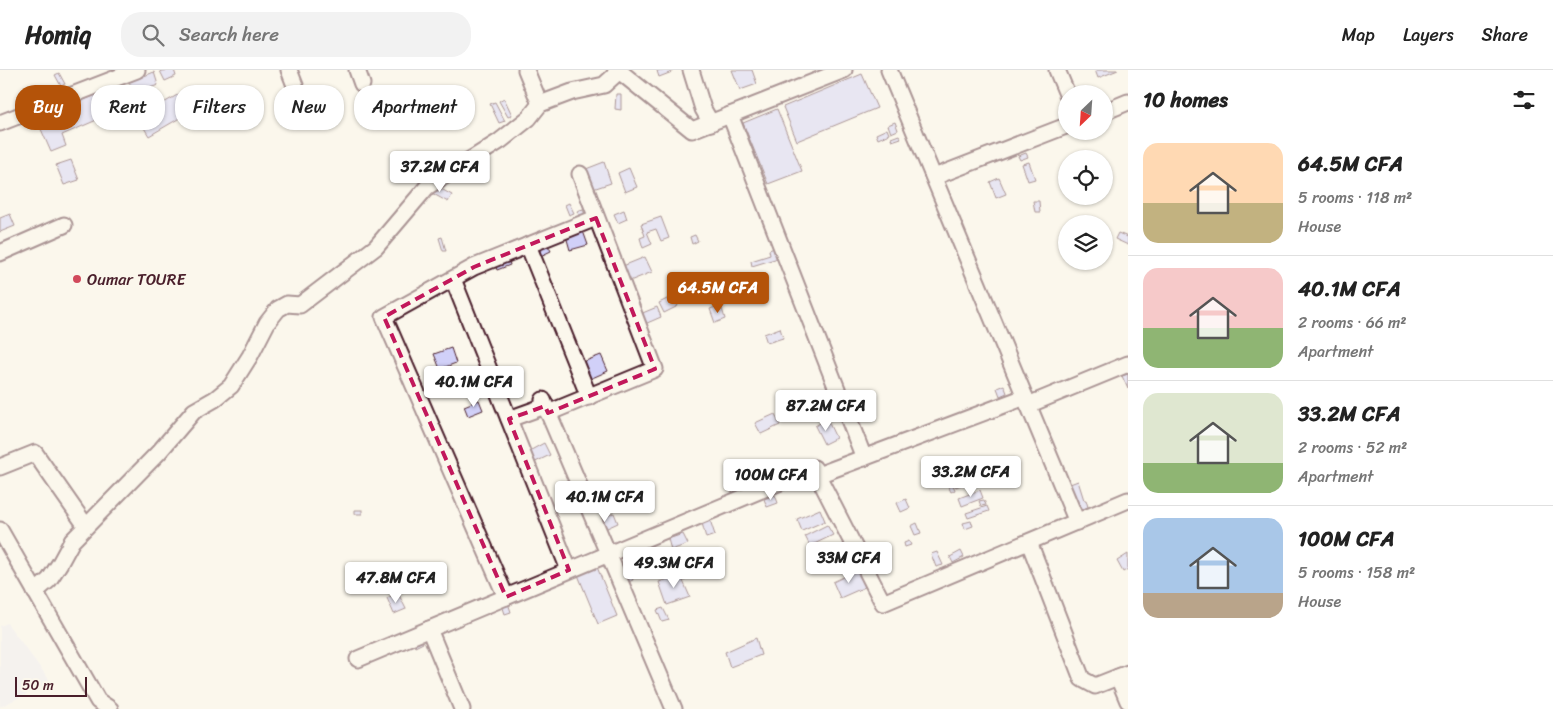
<!DOCTYPE html>
<html lang="en">
<head>
<meta charset="utf-8">
<style>
	:root { --surface:#fff; --page:#f2f2f2; --text:#222; --muted:#767676; --line:#e0e0e0; --accent:#b45309 }
	body { margin:0; font-family:Sriracha,sans-serif; background:var(--page); color:var(--text); height:100vh; display:flex; flex-direction:column; font-size:19px; white-space:nowrap }
	* { box-sizing:border-box; margin:0 }
	p { font-size:16px; color:var(--muted) }
	.icon { flex:none; width:28px; height:28px; fill:none; stroke:currentColor; stroke-width:2; stroke-linecap:round; stroke-linejoin:round }
	.map { position:relative; flex:1; overflow:hidden }
	.sheet { display:flex; flex-direction:column; background:var(--surface); width:425px }
	.sheet>* { flex:none }
	.banner { position:absolute; left:15px; top:15px; width:475px; height:45px; display:flex; gap:10px }
	.needle { width:32px; rotate:205deg }
	.controls { position:absolute; left:1058px; top:15px; display:grid; gap:10px }
	.controls a { display:grid; place-items:center; width:55px; height:55px; border-radius:50%; background:var(--surface); box-shadow:0 1px 4px #0004; font-size:25px }
	.scale { position:absolute; left:15px; bottom:12px; width:72px; box-sizing:border-box; padding-left:5px; border:2px solid #4a1f2b; border-top:0; font-size:14px; line-height:18px; white-space:nowrap; color:#4a1f2b; -webkit-text-stroke:4px #fbf7ec; paint-order:stroke }
	.price { position:absolute; translate:-50% -42px; padding:0 11px; border-radius:5px; background:#fff; color:#222; font-size:16px; line-height:32px; filter:drop-shadow(0 1px 2px #0008) }
	.price::after { content:''; position:absolute; left:50%; top:30px; width:15px; height:11px; margin-left:-8px; background:inherit; clip-path:polygon(0 0,100% 0,50% 100%) }
	.price.active { background:var(--accent); color:#fff }
	ul { padding:0; list-style:none }
	li { display:flex; align-items:center; gap:15px; height:125px; padding:0 15px }
	li+li { border-top:1px solid var(--line) }
	li span { display:grid; place-items:center; flex:none; width:140px; height:100px; border-radius:15px; color:#555 }
	li>.icon { margin-inline-start:auto }
	span .icon { width:60px; height:60px; fill:#fffc; stroke-width:1 }
	li b { font-size:21px }
	h2 { display:flex; justify-content:space-between; align-items:center; height:60px; padding:0 15px; font-size:21px }
	.chip { padding:0 18px; border-radius:20px; background:var(--surface); box-shadow:0 1px 4px #0004; font-size:18px; line-height:45px }
	.chip.active { background:var(--accent); color:#fff }
	header { display:flex; align-items:center; gap:30px; box-sizing:border-box; height:70px; padding:0 25px; background:var(--surface); border-bottom:1px solid var(--line) }
	header strong { font-size:24px }
	nav { display:flex; gap:28px; margin-inline-start:auto; font-size:18px }
	.search { width:350px; height:45px; background:var(--page); display:flex; align-items:center; gap:12px; box-sizing:border-box; padding:0 18px; border-radius:20px; color:var(--muted); font-size:19px }
	main { display:flex; flex:1; min-height:0 }
	.map>svg:first-child { display:block }
	.built { fill:#eeebf0 }
	.building { fill:#d1d0f8; stroke:#4a1f2b }
	.lines { fill:none; stroke-linecap:round; stroke-linejoin:round }
	.minor-casing { stroke:#4a1f2b; stroke-width:19 }
	.minor { stroke:#fbf7ec; stroke-width:15 }
	.marked { fill:none; stroke:#c2185b; stroke-width:4; stroke-dasharray:10 6; stroke-linejoin:round }
	.poi-dot { fill:#d1495b; stroke:#fbf7ec; stroke-width:2 }
	.labels { text-anchor:middle; stroke-width:5; stroke-linejoin:round; paint-order:stroke }
	.poi-label { font-size:16px; fill:#4a1f2b; stroke:#fbf7ec; text-anchor:start }
</style>
</head>
<body>
<header>
<strong>Homiq</strong>
<div class="search"><svg class="icon" aria-label="search" viewBox="0 0 24 24"><circle cx="10" cy="10" r="6"/><path d="M15 15l6 6"/></svg>Search here</div>
<nav><a>Map</a><a>Layers</a><a>Share</a></nav>
</header>
<main>
<div class="map">
<svg width="1128" height="639" viewBox="0 0 1128 639">
	<rect width="100%" height="100%" fill="#fbf7ec"/>
	<filter id="ink" filterUnits="userSpaceOnUse"><feTurbulence type="fractalNoise" baseFrequency=".02" numOctaves="2"/><feDisplacementMap in="SourceGraphic" scale="10" xChannelSelector="R" yChannelSelector="G"/><feConvolveMatrix kernelMatrix="1 2 1 2 8 2 1 2 1" color-interpolation-filters="sRGB"/></filter>
	<g filter="url(#ink)">
		<polygon class="built" points="7,553 51,612 0,637 0,556"/>
		<g class="building">
			<polygon points="174,0 176,6 165,11 160,1"/>
			<polygon points="660,0 671,0 672,2 659,7 657,1"/>
			<polygon points="732,0 752,0 757,14 740,20"/>
			<polygon points="1095,0 1118,0 1098,8"/>
			<polygon points="154,2 158,15 134,24 129,12"/>
			<polygon points="59,3 65,14 61,16 55,5"/>
			<polygon points="862,4 877,38 797,71 783,37"/>
			<polygon points="219,20 223,30 209,34 206,25"/>
			<polygon points="98,24 106,46 62,65 66,76 51,82 37,50"/>
			<polygon points="179,24 190,42 149,66 138,48"/>
			<polygon points="616,24 621,24 621,40 615,39"/>
			<polygon points="504,28 512,45 508,47 499,31"/>
			<polygon points="495,32 505,51 499,53 490,34"/>
			<polygon points="777,39 802,101 768,114 743,53"/>
			<polygon points="895,52 898,60 891,63 888,55"/>
			<polygon points="887,59 889,64 878,69 876,64"/>
			<polygon points="899,65 901,68 892,71 891,68"/>
			<polygon points="1026,83 1028,87 1020,90 1018,86"/>
			<polygon points="71,90 79,110 64,115 56,95"/>
			<polygon points="604,92 611,113 593,119 586,99"/>
			<polygon points="1029,92 1035,109 1028,111 1022,94"/>
			<polygon points="629,98 637,117 625,122 618,103"/>
			<polygon points="999,108 1006,124 996,128 990,112"/>
			<polygon points="432,114 452,125 448,132 428,121"/>
			<polygon points="1033,131 1039,131 1040,142 1035,142"/>
			<polygon points="569,133 574,143 569,145 565,135"/>
			<polygon points="583,139 585,145 580,147 577,141"/>
			<polygon points="624,140 627,149 618,153 614,144"/>
			<polygon points="10,144 15,156 0,162 0,148"/>
			<polygon points="661,147 669,168 661,171 656,159 647,162 652,174 643,178 640,168 645,166 641,154"/>
			<polygon points="583,161 588,175 570,180 566,166"/>
			<polygon points="1118,163 1128,167 1128,175 1115,169"/>
			<polygon points="695,165 698,171 692,174 690,167"/>
			<polygon points="442,167 446,181 443,181 439,168"/>
			<polygon points="544,168 551,181 536,188 530,175"/>
			<polygon points="774,178 778,188 752,196 751,191 770,185 769,180"/>
			<polygon points="507,185 510,195 497,200 493,190"/>
			<polygon points="645,187 652,202 625,213 618,198"/>
			<polygon points="673,226 678,236 664,243 659,233"/>
			<polygon points="721,235 725,249 715,253 710,239"/>
			<polygon points="657,237 661,247 638,257 633,247"/>
			<polygon points="780,258 783,268 767,273 764,264"/>
			<polygon points="451,278 456,293 440,299 434,284"/>
			<polygon points="601,285 608,301 590,309 583,292"/>
			<polygon points="1128,304 1128,319 1122,306"/>
			<polygon points="1004,315 1007,323 1000,326 997,318"/>
			<polygon points="482,317 484,324 480,325 477,319"/>
			<polygon points="479,330 483,340 468,346 464,336"/>
			<polygon points="775,344 780,355 761,364 755,353"/>
			<polygon points="827,349 836,368 824,374 815,356"/>
			<polygon points="544,373 550,385 527,396 522,385"/>
			<polygon points="970,393 976,409 956,417 950,404 945,406 943,402 951,398 952,401"/>
			<polygon points="1007,408 1010,417 1006,419 1002,409"/>
			<polygon points="951,410 955,420 951,422 946,412"/>
			<polygon points="1078,411 1084,430 1086,430 1088,437 1074,443 1075,429 1070,414"/>
			<polygon points="980,420 983,428 962,436 959,428"/>
			<polygon points="775,425 778,433 767,437 764,429"/>
			<polygon points="906,429 910,438 901,442 897,433"/>
			<polygon points="984,430 986,435 981,436 979,431"/>
			<polygon points="987,436 989,441 968,448 966,443"/>
			<polygon points="820,439 825,451 802,461 797,449"/>
			<rect x="355" y="440" width="7" height="4"/>
			<polygon points="614,443 618,453 596,463 592,453"/>
			<polygon points="710,450 715,465 706,468 702,453"/>
			<polygon points="971,451 973,456 965,459 963,453"/>
			<polygon points="917,453 921,463 915,465 911,456"/>
			<polygon points="827,455 833,465 810,476 805,466"/>
			<polygon points="683,464 688,474 671,480 668,469"/>
			<polygon points="909,471 911,475 905,477 904,473"/>
			<polygon points="961,481 964,487 953,493 950,487"/>
			<polygon points="937,482 943,495 936,497 931,484"/>
			<polygon points="1128,484 1128,499 1123,502 1117,491"/>
			<polygon points="597,497 617,546 598,554 578,505"/>
			<polygon points="858,500 865,517 840,528 833,512"/>
			<polygon points="631,504 633,510 618,516 616,510"/>
			<polygon points="683,504 686,510 683,511 690,527 667,535 659,512"/>
			<polygon points="398,523 406,539 394,544 387,528"/>
			<polygon points="508,533 511,542 505,544 502,535"/>
			<polygon points="663,538 669,550 662,552 657,540"/>
			<polygon points="756,568 761,585 730,597 725,582"/>
			<polygon points="421,569 423,573 415,577 413,573"/>
		</g>
		<g class="lines">
			<g class="minor-casing">
				<g id="minor">
					<polyline points="289,0 303,36"/>
					<polyline points="357,0 362,14"/>
					<polyline points="526,0 540,34"/>
					<polyline points="618,0 692,60 844,0"/>
					<polyline points="691,0 703,39 711,53"/>
					<polyline points="889,0 1077,452"/>
					<polyline points="1057,0 1067,24"/>
					<polyline points="1104,42 1128,32"/>
					<polyline points="730,45 864,388"/>
					<polyline points="0,53 137,0"/>
					<polyline points="934,107 1066,56"/>
					<polyline points="528,175 589,327"/>
					<polyline points="0,183 64,155"/>
					<polyline points="453,209 569,500"/>
					<polyline points="543,330 674,639"/>
					<polyline points="1028,335 1128,294"/>
					<polyline points="548,343 655,299 580,104"/>
					<polyline points="509,349 545,336"/>
					<polyline points="0,397 35,383 86,456"/>
					<polyline points="818,405 1025,327"/>
					<polyline points="0,460 98,631 110,639"/>
					<polyline points="1029,472 1082,609 1095,616 1128,603"/>
					<polyline points="35,522 49,510 60,493 72,471 159,382 194,341 215,329 231,316 250,286 267,253 278,239 287,234 300,235 376,177 427,117 500,71 529,48 540,34 572,22 604,15 615,5 616,0"/>
					<polyline points="506,527 384,247 474,197 596,148"/>
					<polyline points="429,559 462,639"/>
					<polyline points="358,589 814,398 883,533 1128,430"/>
					<polyline points="1118,607 1128,631"/>
				</g>
			</g>
			<use href="#minor" class="minor"/>
		</g>
	</g>
	<path d="M0 0H1128V639H0ZM596 148 655 299 548 343 545 336 509 349 569 500 506 527 384 247 474 197Z" fill="#fbf7ec" fill-opacity=".55" fill-rule="evenodd"/>
	<path class="marked" d="M596 148 655 299 548 343 545 336 509 349 569 500 506 527 384 247 474 197Z"/>
	<circle class="poi-dot" cx="77" cy="209" r="5"/>
	<g class="labels">
		<g class="poi-label">
			<text x="87" y="215">Oumar TOURE</text>
		</g>
	</g>
</svg>
<div class="controls">
<a><svg class="needle" viewBox="-14 -14 28 28"><path d="M0-13l5 13h-10z" fill="#e53935"/><path d="M0 13l5-13h-10z" fill="#767676"/></svg></a>
<a><svg class="icon" aria-label="locate" viewBox="0 0 24 24"><circle cx="12" cy="12" r="6"/><path d="M12 2v4M12 18v4M2 12h4M18 12h4"/></svg></a>
<a><svg class="icon" aria-label="layers" viewBox="0 0 24 24"><path d="M12 4l9 5-9 5-9-5zM3 14l9 5 9-5"/></svg></a>
</div>
<div class="scale">50 m</div>
<b class="price" style="left:440px;top:123px">37.2M CFA</b>
<b class="price active" style="left:718px;top:244px">64.5M CFA</b>
<b class="price" style="left:474px;top:338px">40.1M CFA</b>
<b class="price" style="left:826px;top:362px">87.2M CFA</b>
<b class="price" style="left:971px;top:428px">33.2M CFA</b>
<b class="price" style="left:771px;top:431px">100M CFA</b>
<b class="price" style="left:605px;top:453px">40.1M CFA</b>
<b class="price" style="left:849px;top:514px">33M CFA</b>
<b class="price" style="left:674px;top:519px">49.3M CFA</b>
<b class="price" style="left:396px;top:534px">47.8M CFA</b>
<div class="banner">
<a class="chip active">Buy</a>
<a class="chip">Rent</a>
<a class="chip">Filters</a>
<a class="chip">New</a>
<a class="chip">Apartment</a>
</div>
</div>
<section class="sheet">
<h2>10 homes<svg class="icon" aria-label="filters" viewBox="0 0 24 24"><path d="M4 7h16M4 17h16"/><circle cx="9" cy="7" r="2"/><circle cx="15" cy="17" r="2"/></svg></h2>
<ul>
<li><span style="background:linear-gradient(#ffd9b3 60%,#c2b280 0)"><svg class="icon" aria-label="home" viewBox="0 0 24 24"><path d="M3 11l9-7 9 7M6 9v11h12V9"/></svg></span><div><b>64.5M CFA</b><p>5 rooms · 118 m²</p><p>House</p></div></li>
<li><span style="background:linear-gradient(#f6c9c9 60%,#8fb573 0)"><svg class="icon" aria-label="home" viewBox="0 0 24 24"><path d="M3 11l9-7 9 7M6 9v11h12V9"/></svg></span><div><b>40.1M CFA</b><p>2 rooms · 66 m²</p><p>Apartment</p></div></li>
<li><span style="background:linear-gradient(#dfe7d0 70%,#8fb573 0)"><svg class="icon" aria-label="home" viewBox="0 0 24 24"><path d="M3 11l9-7 9 7M6 9v11h12V9"/></svg></span><div><b>33.2M CFA</b><p>2 rooms · 52 m²</p><p>Apartment</p></div></li>
<li><span style="background:linear-gradient(#a9c7e8 75%,#b9a48a 0)"><svg class="icon" aria-label="home" viewBox="0 0 24 24"><path d="M3 11l9-7 9 7M6 9v11h12V9"/></svg></span><div><b>100M CFA</b><p>5 rooms · 158 m²</p><p>House</p></div></li>
</ul>
</section>
</main>
</body>
</html>
